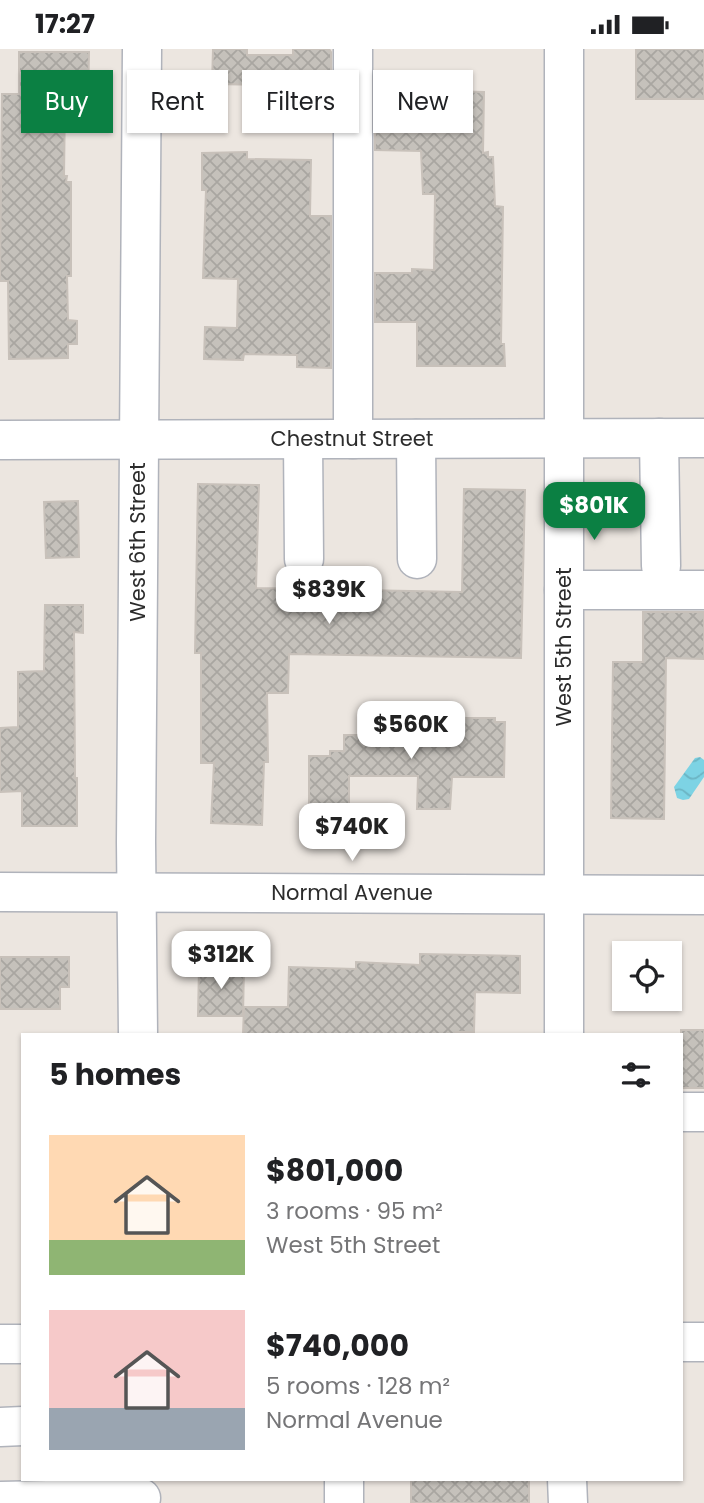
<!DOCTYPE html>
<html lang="en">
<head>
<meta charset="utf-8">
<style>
	:root { --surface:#fff; --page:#f6f6f6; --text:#202124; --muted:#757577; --accent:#0b8043 }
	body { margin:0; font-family:Poppins,sans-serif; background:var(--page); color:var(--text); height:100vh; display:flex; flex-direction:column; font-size:26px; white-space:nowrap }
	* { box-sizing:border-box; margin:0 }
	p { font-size:23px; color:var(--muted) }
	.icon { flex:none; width:38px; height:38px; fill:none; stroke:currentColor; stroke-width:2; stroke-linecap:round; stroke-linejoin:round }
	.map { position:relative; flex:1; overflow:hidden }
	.drawer { position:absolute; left:21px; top:984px; width:662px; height:448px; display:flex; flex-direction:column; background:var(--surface); border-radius:0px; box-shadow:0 2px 5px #0004 }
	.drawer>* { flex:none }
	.top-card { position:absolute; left:21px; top:21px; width:663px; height:63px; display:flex; gap:14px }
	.tools { position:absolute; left:612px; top:892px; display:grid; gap:14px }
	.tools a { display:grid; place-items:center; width:70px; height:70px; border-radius:0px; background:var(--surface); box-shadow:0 2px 5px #0004; font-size:35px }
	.price { position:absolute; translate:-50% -60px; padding:0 16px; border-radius:14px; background:#fff; color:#222; font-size:23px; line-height:46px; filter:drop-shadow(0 2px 4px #0008) }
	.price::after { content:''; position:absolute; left:50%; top:42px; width:21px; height:16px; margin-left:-10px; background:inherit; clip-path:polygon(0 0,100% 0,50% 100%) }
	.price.selected { background:var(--accent); color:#fff }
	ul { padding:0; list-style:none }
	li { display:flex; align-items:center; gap:21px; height:175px; padding:0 28px }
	li span { display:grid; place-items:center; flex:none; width:196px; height:140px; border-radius:0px; color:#555 }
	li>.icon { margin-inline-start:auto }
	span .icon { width:84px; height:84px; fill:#fffc; stroke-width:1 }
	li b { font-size:30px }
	h2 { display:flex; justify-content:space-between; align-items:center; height:84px; padding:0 28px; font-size:30px }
	.chip { padding:0 24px; border-radius:0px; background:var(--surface); box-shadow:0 2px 5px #0004; font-size:24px; line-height:63px }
	.chip.selected { background:var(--accent); color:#fff }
	.status { display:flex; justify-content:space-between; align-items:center; height:49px; padding:0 35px; background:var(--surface); direction:ltr }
	.status svg { height:19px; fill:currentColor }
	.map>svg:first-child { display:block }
	.water { fill:url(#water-waves) }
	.building { fill:url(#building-cross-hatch); stroke:#c8c1ba; stroke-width:2 }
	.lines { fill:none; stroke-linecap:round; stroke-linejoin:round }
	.minor-casing { stroke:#b0b3bb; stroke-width:41 }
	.minor { stroke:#fff; stroke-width:38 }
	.labels { text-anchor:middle; stroke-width:5; stroke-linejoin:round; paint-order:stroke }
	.street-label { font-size:21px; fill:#2c2c2c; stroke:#fff }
</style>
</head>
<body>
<div class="status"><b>17:27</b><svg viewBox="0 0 49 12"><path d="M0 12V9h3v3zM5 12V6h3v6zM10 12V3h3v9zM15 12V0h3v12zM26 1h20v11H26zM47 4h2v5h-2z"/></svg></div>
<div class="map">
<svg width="704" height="1454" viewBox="0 0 704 1454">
	<defs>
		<pattern id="water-waves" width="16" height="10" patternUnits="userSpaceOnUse" patternTransform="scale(1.75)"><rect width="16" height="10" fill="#7dd3e4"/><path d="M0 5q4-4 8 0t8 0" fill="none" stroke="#6cb5c4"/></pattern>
		<pattern id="building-cross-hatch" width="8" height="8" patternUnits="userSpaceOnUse" patternTransform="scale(1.75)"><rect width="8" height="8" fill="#c5c1bb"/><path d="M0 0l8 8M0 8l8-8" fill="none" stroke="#a9a6a1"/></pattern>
	</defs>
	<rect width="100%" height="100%" fill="#ece6e0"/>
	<polygon class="water" points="700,708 704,711 704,728 689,750 683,751 677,749 674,738 695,709"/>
	<g class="building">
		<polygon points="213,0 247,0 247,6 293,6 293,0 329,0 331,3 331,52 268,53 267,36 212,35"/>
		<rect x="636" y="0" width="68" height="50"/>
		<polygon points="19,3 89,3 88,52 65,52 64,127 67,127 66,133 71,133 71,227 67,227 68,271 77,272 77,295 68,295 68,309 9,310 8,232 0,232 2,45 19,45"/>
		<polygon points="375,40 484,43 483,104 488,103 488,108 493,108 495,157 503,158 501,295 504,295 505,317 417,317 417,273 375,273 375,224 412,224 412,220 434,221 435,145 423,145 421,102 375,101"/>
		<polygon points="247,103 247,110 311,111 310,167 331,167 331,319 297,318 297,306 244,305 243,311 204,310 205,278 237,279 238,230 203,229 206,141 202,141 202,104"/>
		<polygon points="198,435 259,436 256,539 462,543 464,440 525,441 521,609 289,605 288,644 267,644 268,713 264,713 262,776 211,774 214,714 201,714 201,604 195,604"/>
		<polygon points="78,452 79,508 46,509 44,453"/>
		<polygon points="45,556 83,556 83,584 74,583 75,729 77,729 77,777 22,777 22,742 0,743 0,679 18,678 18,623 44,622"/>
		<polygon points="643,563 704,563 704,610 666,609 664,770 611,769 613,613 643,613"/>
		<polygon points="428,669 495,669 495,673 505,673 504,728 452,728 450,760 417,760 418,727 349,727 349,763 309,763 309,707 330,707 330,702 344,702 344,686 371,686 371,681 428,683"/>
		<polygon points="420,905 520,907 520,944 475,943 474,983 456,983 456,985 243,985 244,958 288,958 289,918 356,920 356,913 420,916"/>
		<polygon points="0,908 69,908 69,938 60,938 60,960 0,960"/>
		<polygon points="199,917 244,917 243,967 198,967"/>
		<rect x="681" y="981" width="23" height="58"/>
		<rect x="411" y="1430" width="118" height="24"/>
	</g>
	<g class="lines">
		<g class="minor-casing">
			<g id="minor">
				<polyline points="564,0 564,985"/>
				<polyline points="659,389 661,517"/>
				<polyline points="353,390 353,0"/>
				<polyline points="416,390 417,510"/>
				<polyline points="0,391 704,389"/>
				<polyline points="303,391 304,510"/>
				<polyline points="564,541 704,541"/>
				<polyline points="0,843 704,846"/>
				<polyline points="138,985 136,793 142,0"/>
				<polyline points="681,1063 704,1063"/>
				<polyline points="681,1293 704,1293"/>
				<polyline points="0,1295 23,1295"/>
				<polyline points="0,1378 23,1377"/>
				<polyline points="567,1430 568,1454"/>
				<polyline points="0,1452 141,1449"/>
				<polyline points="344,1454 344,1430"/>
			</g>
		</g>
		<use href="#minor" class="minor"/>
	</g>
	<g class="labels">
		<g class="street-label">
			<text x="352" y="397">Chestnut Street</text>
			<text transform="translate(138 493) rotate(-90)" y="7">West 6th Street</text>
			<text transform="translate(564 598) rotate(-90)" y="7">West 5th Street</text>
			<text x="352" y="851">Normal Avenue</text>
		</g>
	</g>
</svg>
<div class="tools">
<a><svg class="icon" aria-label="locate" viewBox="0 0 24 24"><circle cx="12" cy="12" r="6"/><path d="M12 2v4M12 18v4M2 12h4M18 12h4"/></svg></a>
</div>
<b class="price selected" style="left:594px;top:493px">$801K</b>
<b class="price" style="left:329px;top:577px">$839K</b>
<b class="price" style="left:411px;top:712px">$560K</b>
<b class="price" style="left:352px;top:814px">$740K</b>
<b class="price" style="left:221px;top:942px">$312K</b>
<div class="top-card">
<a class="chip selected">Buy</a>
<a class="chip">Rent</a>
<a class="chip">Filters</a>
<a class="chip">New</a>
</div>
<section class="drawer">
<h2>5 homes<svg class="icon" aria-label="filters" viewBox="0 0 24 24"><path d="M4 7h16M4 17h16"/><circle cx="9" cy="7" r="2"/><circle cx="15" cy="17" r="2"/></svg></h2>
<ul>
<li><span style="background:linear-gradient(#ffd9b3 75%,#8fb573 0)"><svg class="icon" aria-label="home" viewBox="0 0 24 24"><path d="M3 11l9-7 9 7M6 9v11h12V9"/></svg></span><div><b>$801,000</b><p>3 rooms · 95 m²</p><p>West 5th Street</p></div></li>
<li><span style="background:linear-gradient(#f6c9c9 70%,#9aa5b1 0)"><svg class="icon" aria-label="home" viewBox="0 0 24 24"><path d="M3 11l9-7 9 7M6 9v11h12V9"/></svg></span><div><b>$740,000</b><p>5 rooms · 128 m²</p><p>Normal Avenue</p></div></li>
</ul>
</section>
</div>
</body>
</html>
